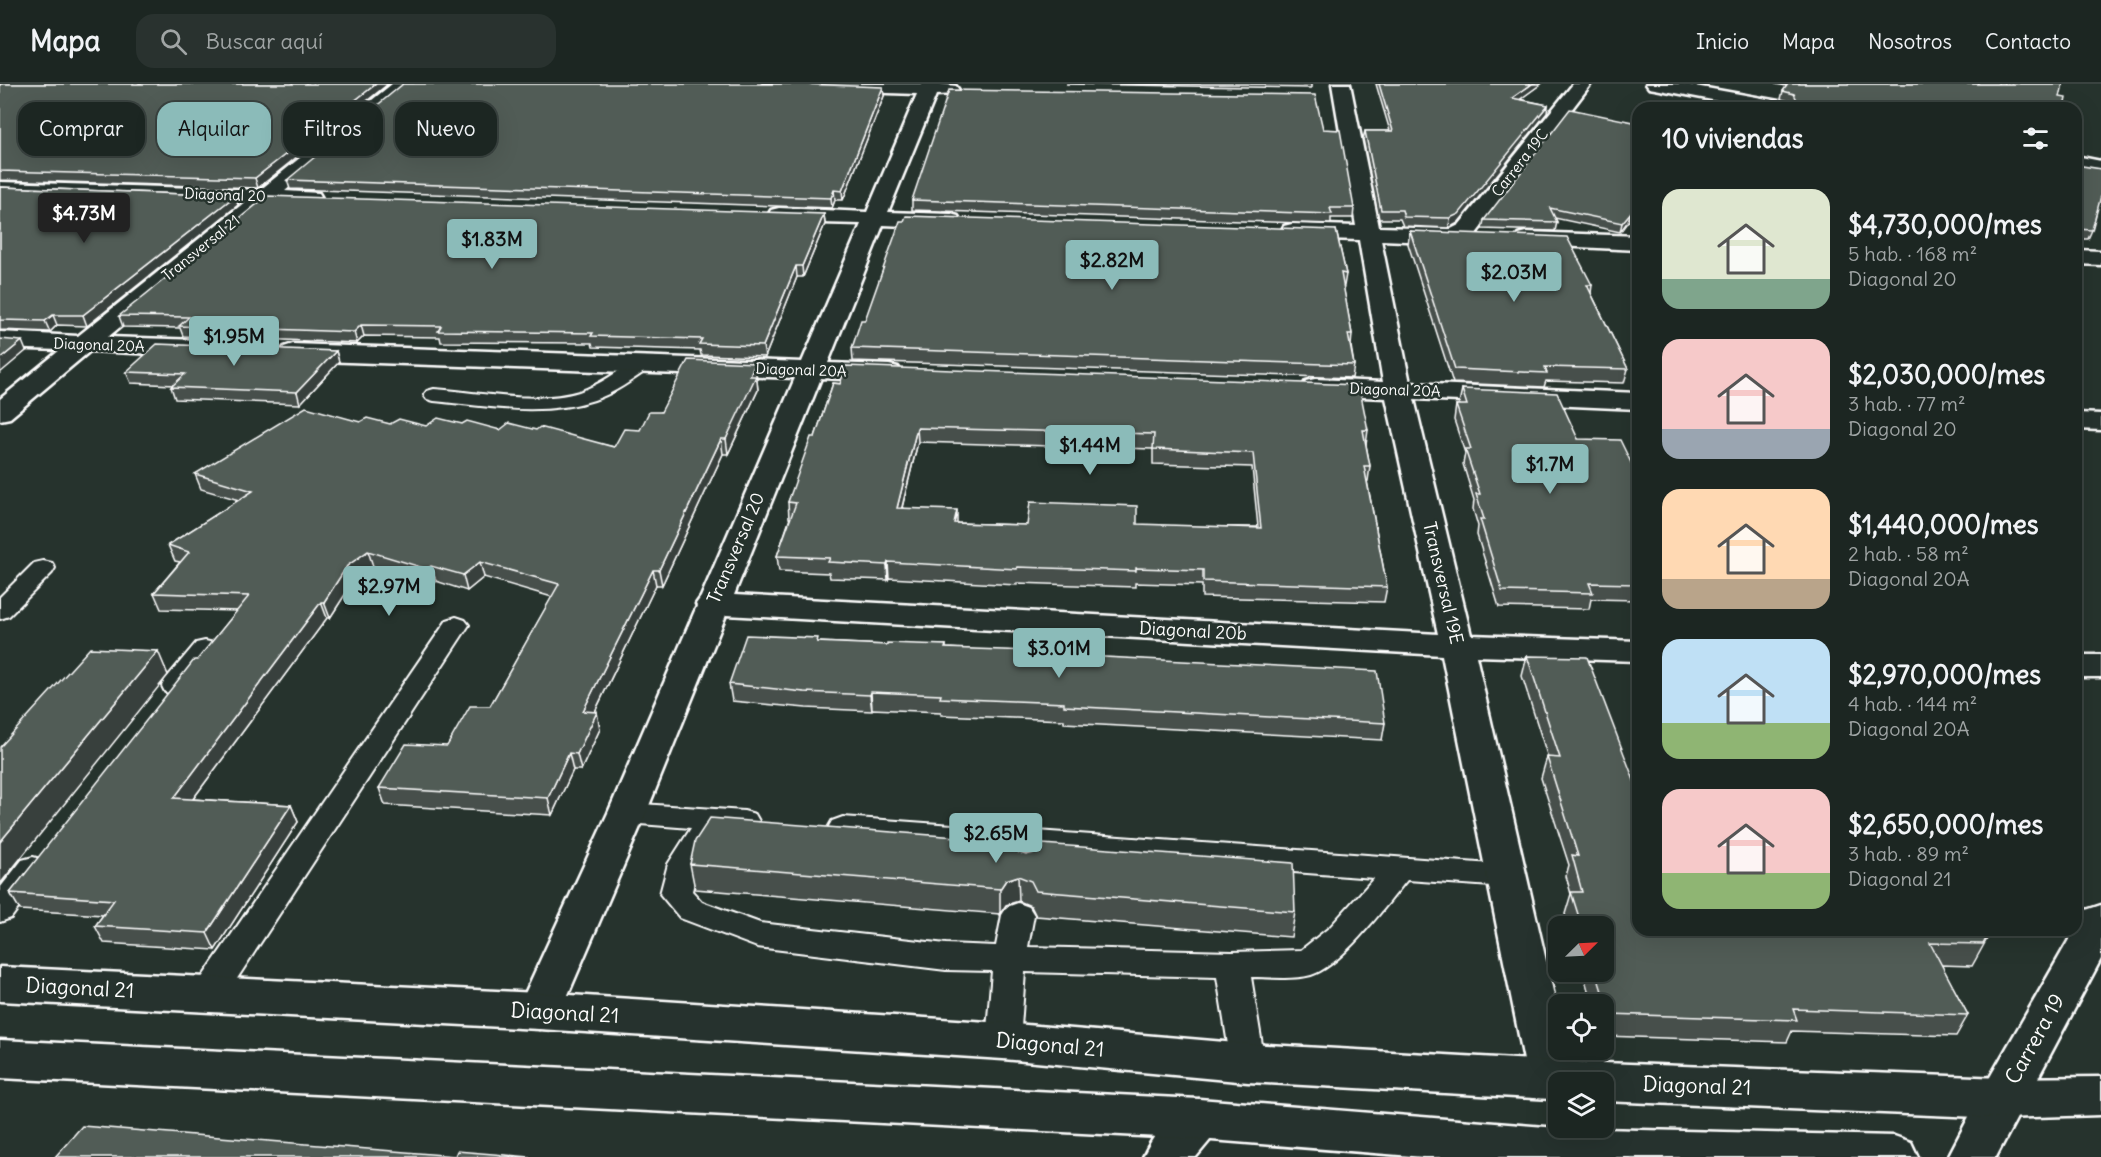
<!DOCTYPE html>
<html lang="es">
<head>
<meta charset="utf-8">
<style>
	:root { --surface:#1c2622; --page:#29322f; --text:#f1f3f6; --muted:#a0a5a5; --line:#3a4340; --accent:#8bbbb9 }
	body { margin:0; font-family:Delius,sans-serif; background:var(--page); color:var(--text); height:100vh; display:flex; flex-direction:column; font-size:22px; white-space:nowrap }
	* { box-sizing:border-box; margin:0 }
	p { font-size:20px; color:var(--muted) }
	.icon { flex:none; width:33px; height:33px; fill:none; stroke:currentColor; stroke-width:2; stroke-linecap:round; stroke-linejoin:round }
	.map { position:relative; flex:1; overflow:hidden }
	.drawer { position:absolute; left:1632px; top:18px; width:450px; height:834px; display:flex; flex-direction:column; background:var(--surface); border-radius:18px; box-shadow:0 6px 24px #0002,0 0 0 2px var(--line) }
	.drawer>* { flex:none }
	.banner { position:absolute; left:18px; top:18px; width:570px; height:54px; display:flex; gap:12px }
	.needle { width:39px; rotate:66deg }
	.fabs { position:absolute; left:1548px; top:832px; display:grid; gap:12px }
	.fabs a { display:grid; place-items:center; width:66px; height:66px; border-radius:12px; background:var(--surface); box-shadow:0 6px 24px #0002,0 0 0 2px var(--line); font-size:30px }
	.price { position:absolute; translate:-50% -51px; padding:0 14px; border-radius:6px; background:var(--accent); color:#111; font-size:20px; line-height:39px; filter:drop-shadow(0 2px 3px #0008) }
	.price::after { content:''; position:absolute; left:50%; top:36px; width:18px; height:14px; margin-left:-9px; background:inherit; clip-path:polygon(0 0,100% 0,50% 100%) }
	.price.on { background:#222; color:#fff }
	ul { padding:0; list-style:none }
	li { display:flex; align-items:center; gap:18px; height:150px; padding:0 30px }
	li span { display:grid; place-items:center; flex:none; width:168px; height:120px; border-radius:18px; color:#555 }
	li>.icon { margin-inline-start:auto }
	span .icon { width:72px; height:72px; fill:#fffc; stroke-width:1 }
	li b { font-size:26px }
	h2 { display:flex; justify-content:space-between; align-items:center; height:72px; padding:0 30px; font-size:26px }
	.tag { padding:0 21px; border-radius:18px; background:var(--surface); box-shadow:0 6px 24px #0002,0 0 0 2px var(--line); font-size:21px; line-height:54px }
	.tag.on { background:var(--accent); color:#111 }
	header { display:flex; align-items:center; gap:36px; box-sizing:border-box; height:84px; padding:0 30px; background:var(--surface); border-bottom:2px solid var(--line) }
	header strong { font-size:28px }
	nav { display:flex; gap:33px; margin-inline-start:auto; font-size:21px }
	.search { width:420px; height:54px; background:var(--page); display:flex; align-items:center; gap:15px; box-sizing:border-box; padding:0 21px; border-radius:18px; color:var(--muted); font-size:22px }
	.map>svg:first-child { display:block }
	.lines { fill:none; stroke-linecap:round; stroke-linejoin:round }
	.lane-casing { stroke:#fff; stroke-width:4 }
	.street-casing { stroke:#fff; stroke-width:5 }
	.secondary-casing { stroke:#fff; stroke-width:5 }
	.highway-casing { stroke:#fff; stroke-width:5 }
	.lane { fill:#26332d; fill-rule:evenodd }
	.street { fill:#26332d; fill-rule:evenodd }
	.secondary { fill:#26332d; fill-rule:evenodd }
	.highway { fill:#26332d; fill-rule:evenodd }
	.wall { fill:#464f4b; stroke:#fff; stroke-width:1.5; fill-rule:evenodd }
	.shaded-wall { fill:#39403d; stroke:#fff; stroke-width:1.5 }
	.building { fill:#515c57; stroke:#fff; stroke-width:1.5; fill-rule:evenodd }
	.labels { text-anchor:middle; stroke-width:5; stroke-linejoin:round; paint-order:stroke }
	.far-street-label { font-size:15px; fill:#fff; stroke:#26332d }
	.street-label { font-size:18px; fill:#fff; stroke:#26332d }
	.near-street-label { font-size:21px; fill:#fff; stroke:#26332d }
</style>
</head>
<body>
<header>
<strong>Mapa</strong>
<div class="search"><svg class="icon" aria-label="search" viewBox="0 0 24 24"><circle cx="10" cy="10" r="6"/><path d="M15 15l6 6"/></svg>Buscar aquí</div>
<nav><a>Inicio</a><a>Mapa</a><a>Nosotros</a><a>Contacto</a></nav>
</header>
<div class="map">
<svg width="2101" height="1073" viewBox="0 0 2101 1073">
	<rect width="100%" height="100%" fill="#26332d"/>
	<filter id="ink" filterUnits="userSpaceOnUse"><feTurbulence type="fractalNoise" baseFrequency=".0167" numOctaves="2"/><feDisplacementMap in="SourceGraphic" scale="12" xChannelSelector="R" yChannelSelector="G"/><feConvolveMatrix kernelMatrix="1 2 1 2 8 2 1 2 1" color-interpolation-filters="sRGB"/></filter>
	<g filter="url(#ink)">
		<g class="lines">
			<g class="lane-casing">
				<g id="lane">
					<path d="M643 274 650 276 653 280 650 284C632 296 615 309 594 316 543 333 487 322 434 317L427 315 424 311 427 307 434 305C478 308 536 321 579 308 600 301 618 287 636 276Z"/>
					<polygon points="43,477 52,479 55,484 52,489 9,532 0,535 0,513 34,479"/>
					<polygon points="456,533 465,536 469,541 221,919 209,923 197,919 192,910 197,901 447,536"/>
					<path d="M205 557 214 559 218 565 214 571C201 587 189 614 165 608L162 602 165 596 196 559Z"/>
					<path d="M627 719 744 727 755 730 759 737 755 744 744 747 720 746 698 781 692 807 702 818 760 839 946 860 996 862 1002 831 1007 823 1018 819 1029 823 1034 831 1028 863 1232 868 1301 866 1330 843 1374 794 843 755 832 751 828 744 832 737 843 733 1506 781 1517 784 1521 792 1517 800 1506 803 1407 796C1386 821 1342 882 1311 891 1293 896 1270 893 1251 893L1265 979 1260 989 1248 993 1236 989 1231 979 1217 893 1025 888 1020 957 1015 967 1003 971 991 967 986 957 992 887 946 886 757 863 680 834 660 810 668 780 691 744 627 739 617 736 612 729 617 722Z"/>
					<polygon points="33,773 44,776 48,784 11,834 0,838 0,804 22,776"/>
				</g>
			</g>
			<g class="street-casing">
				<g id="street">
					<polygon points="392,0 412,0 285,107 319,109 322,114 319,119 270,119 108,253 199,256 208,259 212,264 208,269 199,272 90,267 10,334 0,336 0,315 60,266 0,264 0,248 78,252 245,118 0,110 0,98 260,106"/>
					<polygon points="763,0 940,0 956,2 959,6 956,10 936,11 888,128 950,130 958,132 961,137 958,142 950,144 883,141 828,279 889,281 898,283 902,289 898,295 889,297 821,294 734,511 1438,550 1386,314 1315,311 1306,309 1302,303 1306,297 1315,295 1383,298 1359,156 1292,154 1284,152 1281,147 1284,142 1292,140 1356,142 1332,0 1350,0 1379,143 1451,145 1459,141 1573,0 1591,0 1475,151 1454,159 1381,156 1410,299 1638,309 1638,325 1414,315 1471,551 1638,557 1638,577 1476,572 1558,929 1558,966 1567,966 1574,996 1572,999 1558,999 1558,1012 1551,1015 1535,1009 1528,996 1442,571 726,531 646,729 561,927 554,939 539,945 524,939 517,927 608,729 697,522 696,520 701,513 795,294 293,276 284,273 280,268 284,263 293,260 802,278 861,140 779,138 771,136 768,131 771,126 779,124 867,128 917,10 772,5 766,4"/>
					<polygon points="1646,0 1684,0 1784,18 1791,20 1793,24 1754,24 1655,5 1649,4"/>
					<polygon points="2076,72 2101,77 2101,89 2076,84"/>
					<polygon points="1526,148 1638,152 1638,166 1518,160 1515,155 1518,150"/>
					<polygon points="2076,166 2101,167 2101,181 2076,180"/>
					<polygon points="2076,329 2101,330 2101,346 2076,345"/>
					<rect x="2076" y="571" width="25" height="22"/>
					<path d="M1199 1015 1216 1021 1222 1035 1216 1049 1196 1073H1143C1154 1049 1174 1024 1199 1015Z"/>
				</g>
			</g>
			<g class="secondary-casing">
				<polygon id="secondary" points="2101,821 2101,875 1996,1073 1948,1073 1986,1000 2086,826"/>
			</g>
			<g class="highway-casing">
				<g id="highway">
					<polygon points="0,883 539,909 1003,939 1248,960 1551,977 2002,994 2101,993 2101,1031 2002,1034 1604,1017 1604,999 1558,999 1558,1015 1551,1015 1248,998 1003,975 539,945 0,917"/>
					<polygon points="0,956 1199,1015 1558,1044 1894,1052 1911,1058 1918,1073 1424,1073 1199,1055 0,994"/>
				</g>
			</g>
			<use href="#lane" class="lane"/>
			<use href="#street" class="street"/>
			<use href="#secondary" class="secondary"/>
			<use href="#highway" class="highway"/>
		</g>
		<g class="wall">
			<polygon points="0,0 388,0 258,104 0,96"/>
			<polygon points="1066,0 1311,0 1311,4"/>
			<polygon points="1376,0 1541,0 1520,15 1548,21 1547,29 1458,139 1449,144 1403,142 1400,135 1379,135 1363,55 1365,47 1390,47"/>
			<polygon points="1775,0 2061,0 2060,13 1789,17 1781,15 1783,7 1787,2"/>
			<polygon points="884,12 843,116 835,116 832,124 290,105 287,96"/>
			<polygon points="1638,39 1638,139 1628,137 1620,148 1555,134 1557,138 1555,147 1482,145 1484,136"/>
			<polygon points="1323,45 1354,124 1353,134 1331,134 1331,140 912,126 912,116"/>
			<polygon points="2076,81 2092,146 2088,155 2076,155"/>
			<polygon points="0,103 235,112 238,121 87,242 57,241 50,248 0,246"/>
			<polygon points="824,130 825,140 803,193 797,193 765,273 701,271 700,266 593,263 592,259 441,258 440,253 364,252 357,259 183,252 180,244 123,243 119,232"/>
			<polygon points="1336,146 1346,190 1344,202 1343,202 1352,250 1351,262 1354,281 1352,294 853,277 852,264 865,236"/>
			<polygon points="1410,147 1592,201 1591,209 1628,285 1624,299 1546,297 1544,303 1453,299 1408,160"/>
			<polygon points="336,267 339,278 300,320 175,315 171,303 173,301 131,299 126,288"/>
			<polygon points="755,279 758,306 728,370 723,370 662,501 656,501 595,628 600,645 581,686 573,686 552,731 385,721 379,704 447,662 490,622 552,513 484,493 467,507 436,497 432,500 373,482 353,498 330,534 327,534 193,715 291,721 298,738 215,866 104,859 95,842 103,831 20,826 10,809 237,527 161,525 154,509 180,478 175,477 168,461 239,416 201,405 195,390 360,338 426,342 462,340 500,346 536,346 614,363 640,346 661,328"/>
			<path d="M833 299 1368 346 1366 361 1370 382 1368 397H1367L1387 503 1384 518 1202 513V501L1135 499V503L1017 499V501L889 494 888 496 830 494 829 489 779 487 777 472 790 434H789L788 418 815 353ZM918 358 1153 365V380L1252 383 1258 443 1027 441 957 439 902 424Z"/>
			<polygon points="1462,305 1578,355 1638,393 1638,516 1591,515 1589,525 1499,523 1477,451 1478,442 1473,425 1474,416 1463,380 1465,369 1454,336 1456,321 1460,321 1459,319"/>
			<polygon points="818,558 887,561 946,561 946,564 1066,571 1385,639 1382,656 1064,639 1064,636 941,631 941,628 872,625 872,627 806,624 732,617 729,600"/>
			<polygon points="1527,572 1638,846 1992,846 1972,882 1941,881 1968,931 1956,952 1792,947 1787,958 1604,952 1604,921 1592,921 1583,888 1604,888 1604,843 1569,843 1565,830 1571,810 1566,792 1569,781 1541,694 1547,673 1548,674 1522,592"/>
			<polygon points="1013,767 1026,771 1295,828 1291,853 1036,832 1031,822 1019,817 1006,821 1000,830 695,805 690,780"/>
		</g>
		<g class="shaded-wall">
			<polygon points="376,0 388,0 258,104 255,94"/>
			<polygon points="1532,0 1541,0 1511,22 1512,14"/>
			<polygon points="883,3 884,12 843,116 842,107"/>
			<polygon points="1548,21 1547,29 1458,139 1449,144 1450,134"/>
			<polygon points="834,106 835,116 832,124 831,114"/>
			<polygon points="235,112 238,121 87,242 83,231"/>
			<polygon points="1631,128 1628,137 1620,148 1622,139"/>
			<polygon points="824,130 825,140 803,193 802,182"/>
			<polygon points="796,182 797,193 765,273 763,262"/>
			<polygon points="53,231 57,241 50,248 45,237"/>
			<polygon points="361,241 364,252 357,259 354,248"/>
			<polygon points="22,257 26,267 0,289 0,275"/>
			<polygon points="336,267 339,278 300,320 297,308"/>
			<polygon points="755,279 758,306 728,370 726,355"/>
			<polygon points="917,344 918,358 898,439 897,424"/>
			<polygon points="721,355 723,370 662,501 659,486"/>
			<polygon points="957,426 957,441 954,439"/>
			<polygon points="368,467 373,482 353,498 330,534 324,518 347,482"/>
			<polygon points="480,478 484,493 467,507 463,491"/>
			<polygon points="888,478 889,494 888,496 887,481"/>
			<polygon points="431,482 436,497 432,500 427,485"/>
			<polygon points="653,486 656,501 587,644 583,627"/>
			<polygon points="321,518 327,534 181,731 174,714"/>
			<polygon points="158,567 168,591 0,800 0,758"/>
			<polygon points="871,608 872,625 872,627 870,611"/>
			<polygon points="597,628 600,645 581,686 577,670"/>
			<polygon points="569,669 573,686 552,731 548,714"/>
			<polygon points="291,721 298,738 215,866 207,849"/>
			<polygon points="1018,792 1019,817 1006,821 1000,830 1000,805 1006,796"/>
		</g>
		<g class="building">
			<polygon points="0,0 376,0 255,94 0,87"/>
			<polygon points="403,0 800,0 883,3 842,107 834,106 831,114 287,96"/>
			<polygon points="1379,0 1532,0 1512,14 1548,21 1459,130 1450,134 1404,133 1402,126 1381,126 1365,47 1393,47"/>
			<polygon points="1788,0 2063,0 2060,13 2066,14 2064,24 1770,24 1774,18 1797,16 1794,10 1783,7"/>
			<polygon points="949,6 1315,11 1323,45 1340,46 1354,124 1330,124 1332,130 912,116"/>
			<polygon points="1570,25 1638,39 1638,130 1631,128 1622,139 1550,124 1557,138 1484,136"/>
			<polygon points="2076,81 2101,85 2101,112 2092,146 2076,145"/>
			<polygon points="0,103 235,112 83,231 53,231 45,237 0,236"/>
			<polygon points="267,112 824,130 802,182 796,182 763,262 699,260 702,255 591,252 593,249 438,247 441,242 361,241 354,248 179,242 189,233 119,232"/>
			<polygon points="906,132 1336,146 1346,190 1341,189 1352,250 1348,250 1354,281 852,264 861,236 865,236 900,137 904,137"/>
			<polygon points="1410,147 1567,153 1592,201 1587,201 1628,285 1545,283 1547,289 1455,285"/>
			<polygon points="0,255 22,257 0,275"/>
			<polygon points="157,260 336,267 297,308 171,303 185,290 126,288"/>
			<polygon points="688,276 755,279 750,292 756,292 726,355 721,355 659,486 653,486 583,627 597,628 577,670 569,669 548,714 379,704 406,660 447,662 470,622 490,622 559,500 480,478 463,491 431,482 427,485 368,467 347,482 324,518 321,518 174,714 291,721 207,849 95,842 114,816 10,809 194,576 197,576 249,512 154,509 189,468 168,461 253,407 195,390 306,323 360,338 367,334 390,340 399,335 426,342 438,334 462,340 467,337 500,346 509,339 536,346 540,343 614,363 624,345 640,346 649,328 661,328"/>
			<path d="M846 282 1359 301 1368 346H1363L1370 382H1364L1387 503 1203 497V486L1136 484V487L1017 483V485L888 478 887 481 828 478 830 474 777 472 796 419 788 418 811 353H815L833 299 840 300ZM917 344 1154 350 1153 365 1253 369 1261 444 1137 440V422L1030 418 1027 441 954 439 957 426 897 424Z"/>
			<polygon points="1462,305 1557,309 1578,355 1620,356 1638,393 1638,500 1589,499 1593,509 1502,507 1480,435 1484,435 1476,410 1480,410 1465,365 1471,365 1456,321 1467,321"/>
			<polygon points="746,551 818,554 817,558 887,561 887,559 946,561 945,564 1066,568 1066,571 1377,587 1385,639 1064,622 1064,619 940,614 941,611 871,608 870,611 804,608 729,600"/>
			<polygon points="90,564 158,567 0,758 0,663"/>
			<polygon points="1527,572 1587,573 1635,699 1638,699 1638,846 1991,846 1983,860 1930,859 1968,931 1793,925 1797,936 1609,930 1596,888 1604,888 1604,843 1582,843 1571,808 1582,808 1572,771 1578,772 1547,673 1560,674"/>
			<polygon points="710,734 1009,757 1013,767 1026,771 1038,768 1043,760 1293,779 1295,828 1036,807 1031,797 1018,792 1006,796 1000,805 690,780 695,757"/>
			<polygon points="82,1042 455,1072 457,1067 530,1073 55,1073"/>
		</g>
	</g>
	<g class="labels">
		<g class="far-street-label">
			<text transform="translate(1520 79) rotate(-52)" y="5">Carrera 19C</text>
			<text transform="translate(225 111) rotate(2)" y="5">Diagonal 20</text>
			<text transform="translate(201 164) rotate(-39)" y="5">Transversal 21</text>
			<text transform="translate(99 261) rotate(2)" y="5">Diagonal 20A</text>
			<text transform="translate(801 286) rotate(2)" y="5">Diagonal 20A</text>
			<text transform="translate(1395 306) rotate(2)" y="5">Diagonal 20A</text>
		</g>
		<g class="street-label">
			<text transform="translate(736 464) rotate(-67)" y="6">Transversal 20</text>
			<text transform="translate(1443 499) rotate(77)" y="6">Transversal 19E</text>
			<text transform="translate(1193 547) rotate(3)" y="6">Diagonal 20b</text>
		</g>
		<g class="near-street-label">
			<text transform="translate(80 904) rotate(3)" y="7">Diagonal 21</text>
			<text transform="translate(565 929) rotate(3)" y="7">Diagonal 21</text>
			<text transform="translate(2035 955) rotate(-61)" y="7">Carrera 19</text>
			<text transform="translate(1050 961) rotate(5)" y="7">Diagonal 21</text>
			<text transform="translate(1697 1002) rotate(2)" y="7">Diagonal 21</text>
		</g>
	</g>
</svg>
<div class="fabs">
<a><svg class="needle" viewBox="-14 -14 28 28"><path d="M0-13l5 13h-10z" fill="#e53935"/><path d="M0 13l5-13h-10z" fill="#a0a5a5"/></svg></a>
<a><svg class="icon" aria-label="locate" viewBox="0 0 24 24"><circle cx="12" cy="12" r="6"/><path d="M12 2v4M12 18v4M2 12h4M18 12h4"/></svg></a>
<a><svg class="icon" aria-label="layers" viewBox="0 0 24 24"><path d="M12 4l9 5-9 5-9-5zM3 14l9 5 9-5"/></svg></a>
</div>
<b class="price on" style="left:84px;top:160px">$4.73M</b>
<b class="price" style="left:492px;top:186px">$1.83M</b>
<b class="price" style="left:1112px;top:207px">$2.82M</b>
<b class="price" style="left:1514px;top:219px">$2.03M</b>
<b class="price" style="left:234px;top:283px">$1.95M</b>
<b class="price" style="left:1090px;top:392px">$1.44M</b>
<b class="price" style="left:1550px;top:411px">$1.7M</b>
<b class="price" style="left:389px;top:533px">$2.97M</b>
<b class="price" style="left:1059px;top:595px">$3.01M</b>
<b class="price" style="left:996px;top:780px">$2.65M</b>
<div class="banner">
<a class="tag">Comprar</a>
<a class="tag on">Alquilar</a>
<a class="tag">Filtros</a>
<a class="tag">Nuevo</a>
</div>
<section class="drawer">
<h2>10 viviendas<svg class="icon" aria-label="filters" viewBox="0 0 24 24"><path d="M4 7h16M4 17h16"/><circle cx="9" cy="7" r="2"/><circle cx="15" cy="17" r="2"/></svg></h2>
<ul>
<li><span style="background:linear-gradient(#dfe7d0 75%,#7fa58c 0)"><svg class="icon" aria-label="home" viewBox="0 0 24 24"><path d="M3 11l9-7 9 7M6 9v11h12V9"/></svg></span><div><b>$4,730,000/mes</b><p>5 hab. · 168 m²</p><p>Diagonal 20</p></div></li>
<li><span style="background:linear-gradient(#f6c9c9 75%,#9aa5b1 0)"><svg class="icon" aria-label="home" viewBox="0 0 24 24"><path d="M3 11l9-7 9 7M6 9v11h12V9"/></svg></span><div><b>$2,030,000/mes</b><p>3 hab. · 77 m²</p><p>Diagonal 20</p></div></li>
<li><span style="background:linear-gradient(#ffd9b3 75%,#b9a48a 0)"><svg class="icon" aria-label="home" viewBox="0 0 24 24"><path d="M3 11l9-7 9 7M6 9v11h12V9"/></svg></span><div><b>$1,440,000/mes</b><p>2 hab. · 58 m²</p><p>Diagonal 20A</p></div></li>
<li><span style="background:linear-gradient(#bfe0f5 70%,#8fb573 0)"><svg class="icon" aria-label="home" viewBox="0 0 24 24"><path d="M3 11l9-7 9 7M6 9v11h12V9"/></svg></span><div><b>$2,970,000/mes</b><p>4 hab. · 144 m²</p><p>Diagonal 20A</p></div></li>
<li><span style="background:linear-gradient(#f6c9c9 70%,#8fb573 0)"><svg class="icon" aria-label="home" viewBox="0 0 24 24"><path d="M3 11l9-7 9 7M6 9v11h12V9"/></svg></span><div><b>$2,650,000/mes</b><p>3 hab. · 89 m²</p><p>Diagonal 21</p></div></li>
</ul>
</section>
</div>
</body>
</html>
